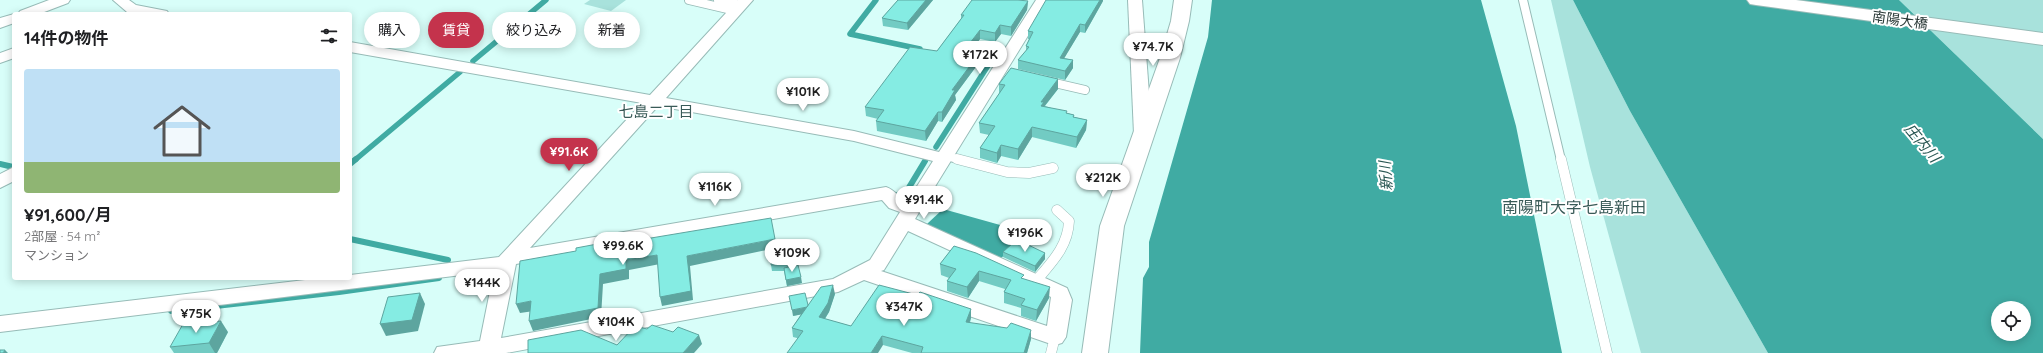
<!DOCTYPE html>
<html lang="ja">
<head>
<meta charset="utf-8">
<style>
	:root { --surface:#fff; --page:#f2f2f2; --text:#202124; --muted:#757577; --accent:#c4334c }
	body { margin:0; font-family:Quicksand,"Noto Sans JP",sans-serif; background:var(--page); color:var(--text); height:100vh; display:flex; flex-direction:column; font-size:15px; white-space:nowrap }
	* { box-sizing:border-box; margin:0 }
	p { font-size:13px; color:var(--muted) }
	.icon { flex:none; width:22px; height:22px; fill:none; stroke:currentColor; stroke-width:2; stroke-linecap:round; stroke-linejoin:round }
	.map { position:relative; flex:1; overflow:hidden }
	.panel { position:absolute; left:12px; top:12px; width:340px; height:268px; display:flex; flex-direction:column; background:var(--surface); border-radius:4px; box-shadow:0 2px 10px #0003 }
	.panel>* { flex:none }
	.guide { position:absolute; left:364px; top:12px; width:380px; height:36px; display:flex; gap:8px }
	.controls { position:absolute; left:1991px; top:301px; display:grid; gap:8px }
	.controls a { display:grid; place-items:center; width:40px; height:40px; border-radius:50%; background:var(--surface); box-shadow:0 2px 10px #0003; font-size:20px }
	.price { position:absolute; translate:-50% -34px; padding:0 9px; border-radius:14px; background:#fff; color:#222; font-size:13px; line-height:26px; filter:drop-shadow(0 1px 2px #0008) }
	.price::after { content:''; position:absolute; left:50%; top:24px; width:12px; height:9px; margin-left:-6px; background:inherit; clip-path:polygon(0 0,100% 0,50% 100%) }
	.price.on { background:var(--accent); color:#fff }
	ul { padding:0; list-style:none }
	li { display:grid; align-content:center; gap:8px; height:212px; padding:0 12px }
	li span { display:grid; place-items:center; height:124px; border-radius:4px; color:#555 }
	li>.icon { margin-inline-start:auto }
	span .icon { width:72px; height:72px; fill:#fffc; stroke-width:1 }
	li b { font-size:17px }
	h2 { display:flex; justify-content:space-between; align-items:center; height:48px; padding:0 12px; font-size:17px }
	.tag { padding:0 14px; border-radius:18px; background:var(--surface); box-shadow:0 2px 10px #0003; font-size:14px; line-height:36px }
	.tag.on { background:var(--accent); color:#fff }
	.map>svg:first-child { display:block }
	.green { fill:#a8e2dc }
	.water { fill:#40aba3; fill-rule:evenodd }
	.lines { fill:none; stroke-linecap:round; stroke-linejoin:round }
	.stream-far1 { stroke:#40aba3; stroke-width:5.5 }
	.stream { stroke:#40aba3; stroke-width:6 }
	.service-far1-casing { stroke:#97bbb7; stroke-width:10 }
	.service-casing { stroke:#97bbb7; stroke-width:11 }
	.minor-casing { stroke:#97bbb7; stroke-width:2 }
	.tertiary-casing { stroke:#97bbb7; stroke-width:2 }
	.service-far1 { stroke:#fff; stroke-width:8 }
	.service { stroke:#fff; stroke-width:10 }
	.minor { fill:#fff; fill-rule:evenodd }
	.tertiary { fill:#fff; fill-rule:evenodd }
	.wall { fill:#72cbc3 }
	.shaded-wall { fill:#5da59f }
	.building { fill:#85ece3; stroke:#5da59f }
	.labels { text-anchor:middle; stroke-width:4; stroke-linejoin:round; paint-order:stroke }
	.street-label { font-size:14px; fill:#2c3b39; stroke:#fff }
	.neighbourhood-label { font-size:15px; fill:#3a5b58; stroke:#fff }
	.water-label { font-size:15px; font-style:italic; fill:#285652; stroke:#fff }
	.quarter-label { font-size:16px; fill:#3a5b58; stroke:#fff }
</style>
</head>
<body>
<div class="map">
<svg width="2043" height="353" viewBox="0 0 2043 353">
	<rect width="100%" height="100%" fill="#d8fef9"/>
	<g class="green">
		<polygon points="590,0 626,0 611,11 584,4"/>
		<polygon points="1551,0 1573,0 1630,111 1768,353 1641,353 1590,167"/>
		<polygon points="1899,0 2043,0 2043,139"/>
	</g>
	<g class="water">
		<polygon points="1212,0 1481,0 1516,126 1562,353 1140,353 1143,278 1149,267 1149,242 1208,37"/>
		<path d="M1573 0H1899L2043 139V353H1768L1630 111ZM1998 308H2024V334H1998Z"/>
		<polygon points="943,209 1029,233 1000,259 927,224"/>
	</g>
	<g class="lines">
		<g class="stream-far1">
			<polyline points="876,0 850,34 920,49"/>
			<polyline points="473,61 546,0"/>
			<polyline points="936,147 989,64 968,59"/>
			<polyline points="355,160 460,72"/>
		</g>
		<g class="stream">
			<polyline points="0,164 13,167"/>
			<polyline points="350,164 356,159"/>
			<polyline points="897,195 905,194 925,161"/>
			<polyline points="350,239 448,260"/>
			<polyline points="171,311 339,292 439,278"/>
		</g>
		<g class="service-far1-casing">
			<g id="service-far1">
				<polyline points="689,0 736,11"/>
				<polyline points="718,0 741,5"/>
				<polyline points="1523,0 1561,160"/>
				<polyline points="1046,81 1085,90"/>
				<polyline points="946,156 961,160"/>
			</g>
		</g>
		<g class="service-casing">
			<g id="service">
				<polyline points="957,159 1007,172 1029,173 1053,168"/>
				<polyline points="1561,159 1607,353"/>
				<path d="M1035 282C1051 263 1068 247 1069 221L1057 210"/>
				<polyline points="1051,353 1055,337"/>
			</g>
		</g>
		<g class="minor-casing">
			<g id="minor">
				<polygon points="49,0 70,0 68,3 39,14 18,14 20,11"/>
				<polygon points="113,0 129,0 136,5 167,11 169,14 132,13 127,12"/>
				<path d="M738 0H753L666 98 854 131 939 152 1036 0H1050L915 219 1067 288 1072 300 1066 337 1062 343 1055 345 1048 343 864 280 838 292 506 353H434L437 347 480 341 494 271 0 332V316L322 278H350V275L499 257 642 103 350 52V42L650 95ZM658 106 854 141 933 161 907 202C899 198 895 190 886 187L530 248ZM882 200 889 208 900 212 870 260 833 279 501 338 516 264ZM908 231 1051 297 1047 326 881 271 884 270Z"/>
				<polygon points="1128,0 1142,0 1152,134 1149,138 1143,139 1137,138 1134,134"/>
				<polygon points="14,14 14,23 0,28 0,18 14,14 16,14"/>
				<polygon points="14,48 14,58 0,63 0,53"/>
				<polygon points="14,167 14,181 0,188 0,174"/>
			</g>
		</g>
		<g class="tertiary-casing">
			<g id="tertiary">
				<polygon points="1174,0 1192,0 1189,21 1180,58 1124,226 1108,353 1082,353 1100,226 1160,58 1171,21"/>
				<polygon points="1747,0 1796,0 2043,33 2043,45 1756,5 1750,4"/>
			</g>
		</g>
		<use href="#service-far1" class="service-far1"/>
		<use href="#service" class="service"/>
		<use href="#minor" class="minor"/>
		<use href="#tertiary" class="tertiary"/>
	</g>
	<g class="wall">
		<polygon points="898,0 933,0 908,30 883,26 882,18"/>
		<polygon points="1028,1 1027,10 1011,36 1001,34 995,42 980,39 966,57 975,59 975,68 955,95 956,100 942,122 938,121 926,141 877,131 876,121 878,119 866,116 865,107 937,51 961,19 961,15"/>
		<polygon points="1103,1 1085,33 1080,32 1064,58 1073,60 1073,68 1065,80 1018,69 1018,60 1026,51 1026,46 1029,39 1028,39 1028,31"/>
		<polygon points="1058,79 1058,89 1045,106 1067,113 1074,115 1074,117 1087,120 1086,130 1076,148 1032,137 1018,160 1001,156 997,163 980,158 980,148 989,135 980,133 979,123 999,94 999,84"/>
		<polygon points="1019,245 1045,253 1045,259 1035,272 1003,257 1003,252"/>
		<polygon points="954,246 1024,279 1049,298 1036,321 1021,316 1021,308 1004,303 1004,292 1005,289 979,281 968,298 947,291 947,281 949,278 941,275 940,264"/>
		<polygon points="789,249 790,255 789,267 802,283 787,286 784,271 772,271 771,265"/>
		<polygon points="835,294 829,312 825,319 851,326 917,295 971,309 971,318 970,323 1031,339 1027,353 912,353 883,345 797,338 793,337 792,328 801,314 793,316 808,305"/>
		<polygon points="228,332 217,353 174,353 170,347"/>
	</g>
	<g class="shaded-wall">
		<polygon points="926,0 933,0 908,30 907,23"/>
		<polygon points="1100,0 1103,0 1103,1 1085,33 1085,25"/>
		<polygon points="1028,1 1027,10 1011,36 1011,27"/>
		<polygon points="1080,24 1080,32 1059,67 1060,58"/>
		<polygon points="1000,25 1001,34 995,42 995,33"/>
		<polygon points="980,30 980,39 961,65 960,56"/>
		<polygon points="975,59 975,68 955,95 956,100 942,122 942,112 952,90"/>
		<polygon points="1073,60 1073,68 1065,80 1065,71"/>
		<polygon points="1058,79 1058,89 1043,108 1041,116 1041,102"/>
		<polygon points="938,112 938,121 926,141 925,131"/>
		<polygon points="1087,120 1086,130 1076,148 1077,137"/>
		<polygon points="1032,127 1032,137 1018,160 1018,149"/>
		<polygon points="1001,145 1001,156 997,163 997,153"/>
		<polygon points="775,239 776,248 690,266 693,300 662,306 660,297 687,256"/>
		<polygon points="789,249 790,255 788,270 787,264"/>
		<polygon points="1045,253 1045,259 1035,272 1035,266"/>
		<polygon points="657,255 660,264 629,270 629,279 603,284 601,317 533,331 529,321 600,274 626,260"/>
		<polygon points="979,271 979,281 968,298 967,287"/>
		<polygon points="801,277 802,283 787,286 786,280"/>
		<polygon points="833,285 835,294 829,312 820,326 819,317"/>
		<polygon points="1050,287 1049,298 1036,321 1037,310"/>
		<polygon points="420,293 425,304 418,331 386,336 380,324"/>
		<polygon points="531,301 534,311 520,313 516,304"/>
		<polygon points="808,307 809,313 793,316 792,310"/>
		<polygon points="971,309 971,318 966,332 966,322"/>
		<polygon points="221,321 228,332 217,353 215,353 209,343"/>
		<polygon points="1031,330 1031,339 1027,353 1024,353"/>
		<polygon points="699,335 702,344 694,353 683,353"/>
		<polygon points="882,336 883,345 878,353 871,353"/>
		<polygon points="5,350 8,353 3,353"/>
	</g>
	<g class="building">
		<polygon points="898,0 926,0 907,23 882,18"/>
		<polygon points="972,0 1018,0 1028,1 1011,27 1000,25 995,33 980,30 960,56 975,59 952,90 955,90 942,112 938,112 925,131 876,121 884,110 865,107 910,47 937,51 964,15 961,15"/>
		<polygon points="1046,0 1100,0 1085,25 1080,24 1060,58 1073,60 1065,71 1018,60 1029,47 1026,46 1033,32 1028,31"/>
		<polygon points="1011,68 1058,79 1041,102 1044,102 1041,106 1067,111 1066,113 1074,115 1073,117 1087,120 1077,137 1032,127 1018,149 1001,145 997,153 980,148 995,126 979,123 1005,85 999,84"/>
		<polygon points="771,218 775,239 687,256 691,291 660,297 657,255 626,260 626,269 600,274 598,308 529,321 531,301 516,304 520,261 576,251 576,248 645,235 645,239"/>
		<polygon points="1014,242 1019,245 1022,242 1045,253 1035,266 1003,252"/>
		<polygon points="954,246 976,253 1024,275 1021,278 1050,287 1037,310 1021,305 1025,299 1004,292 1011,280 979,271 967,287 947,281 956,269 940,264"/>
		<polygon points="789,249 787,264 771,265 773,250"/>
		<polygon points="798,265 801,277 786,280 784,268"/>
		<polygon points="833,285 828,303 819,317 851,326 879,285 917,295 920,292 971,309 966,322 1007,328 1011,323 1031,330 1024,353 921,353 923,347 882,336 871,353 787,353 803,331 792,328 821,287"/>
		<polygon points="420,293 412,320 380,324 388,297"/>
		<polygon points="805,293 808,305 807,307 792,310 789,296"/>
		<polygon points="221,321 209,343 170,347 183,324"/>
		<polygon points="652,325 673,332 678,327 699,335 683,353 528,353 528,340 581,330 617,345 635,326 647,329"/>
		<polygon points="0,350 5,350 3,353 0,353"/>
	</g>
	<g class="labels">
		<g class="street-label">
			<text transform="translate(1900 20) rotate(8)" y="5">南陽大橋</text>
		</g>
		<g class="neighbourhood-label">
			<text x="656" y="117">七島二丁目</text>
		</g>
		<g class="water-label">
			<text transform="translate(1922 143) rotate(50)" y="5">庄内川</text>
			<text transform="translate(1386 176) rotate(-94)" y="5">新川</text>
		</g>
		<g class="quarter-label">
			<text x="1574" y="213">南陽町大字七島新田</text>
		</g>
	</g>
</svg>
<div class="controls">
<a><svg class="icon" aria-label="locate" viewBox="0 0 24 24"><circle cx="12" cy="12" r="6"/><path d="M12 2v4M12 18v4M2 12h4M18 12h4"/></svg></a>
</div>
<b class="price" style="left:1153px;top:67px">¥74.7K</b>
<b class="price" style="left:980px;top:75px">¥172K</b>
<b class="price" style="left:803px;top:112px">¥101K</b>
<b class="price on" style="left:569px;top:172px">¥91.6K</b>
<b class="price" style="left:1103px;top:198px">¥212K</b>
<b class="price" style="left:715px;top:207px">¥116K</b>
<b class="price" style="left:924px;top:220px">¥91.4K</b>
<b class="price" style="left:1025px;top:253px">¥196K</b>
<b class="price" style="left:623px;top:266px">¥99.6K</b>
<b class="price" style="left:792px;top:273px">¥109K</b>
<b class="price" style="left:482px;top:303px">¥144K</b>
<b class="price" style="left:904px;top:327px">¥347K</b>
<b class="price" style="left:196px;top:334px">¥75K</b>
<b class="price" style="left:616px;top:342px">¥104K</b>
<div class="guide">
<a class="tag">購入</a>
<a class="tag on">賃貸</a>
<a class="tag">絞り込み</a>
<a class="tag">新着</a>
</div>
<section class="panel">
<h2>14件の物件<svg class="icon" aria-label="filters" viewBox="0 0 24 24"><path d="M4 7h16M4 17h16"/><circle cx="9" cy="7" r="2"/><circle cx="15" cy="17" r="2"/></svg></h2>
<ul>
<li><span style="background:linear-gradient(#bfe0f5 75%,#8fb573 0)"><svg class="icon" aria-label="home" viewBox="0 0 24 24"><path d="M3 11l9-7 9 7M6 9v11h12V9"/></svg></span><div><b>¥91,600/月</b><p>2部屋 · 54 m²</p><p>マンション</p></div></li>
</ul>
</section>
</div>
</body>
</html>
